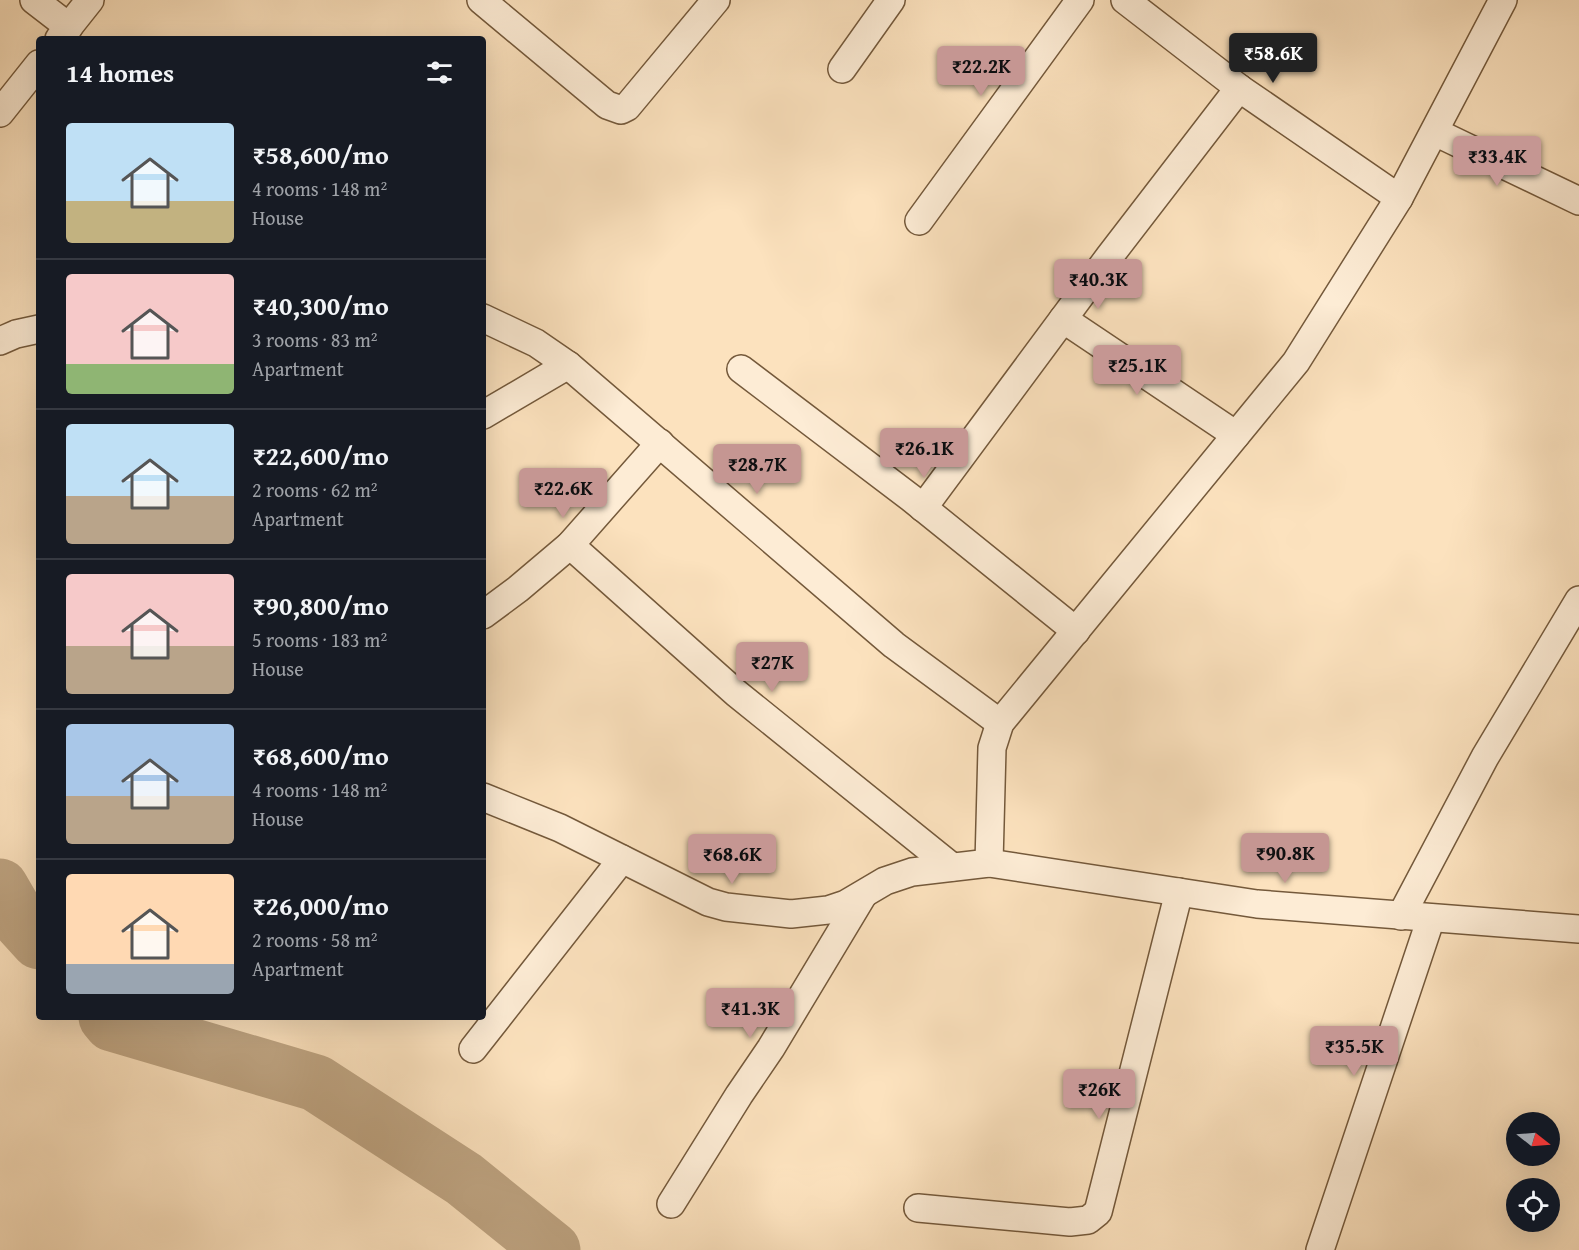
<!DOCTYPE html>
<html lang="en">
<head>
<meta charset="utf-8">
<style>
	:root { --surface:#171b24; --page:#242831; --text:#f1f3f6; --muted:#9ea1a6; --line:#363941; --accent:#c59692 }
	body { margin:0; font-family:"Gentium Book Plus",serif; background:var(--page); color:var(--text); height:100vh; display:flex; flex-direction:column; font-size:22px; white-space:nowrap }
	* { box-sizing:border-box; margin:0 }
	p { font-size:20px; color:var(--muted) }
	.icon { flex:none; width:33px; height:33px; fill:none; stroke:currentColor; stroke-width:2; stroke-linecap:round; stroke-linejoin:round }
	.map { position:relative; flex:1; overflow:hidden }
	.details { position:absolute; left:36px; top:36px; width:450px; height:984px; display:flex; flex-direction:column; background:var(--surface); border-radius:6px; box-shadow:0 6px 24px #0002 }
	.details>* { flex:none }
	.needle { width:39px; rotate:107deg }
	.tools { position:absolute; left:1506px; top:1112px; display:grid; gap:12px }
	.tools a { display:grid; place-items:center; width:54px; height:54px; border-radius:50%; background:var(--surface); box-shadow:0 6px 24px #0002; font-size:30px }
	.price { position:absolute; translate:-50% -51px; padding:0 14px; border-radius:6px; background:var(--accent); color:#111; font-size:20px; line-height:39px; filter:drop-shadow(0 2px 3px #0008) }
	.price::after { content:''; position:absolute; left:50%; top:36px; width:18px; height:14px; margin-left:-9px; background:inherit; clip-path:polygon(0 0,100% 0,50% 100%) }
	.price.selected { background:#222; color:#fff }
	ul { padding:0; list-style:none }
	li { display:flex; align-items:center; gap:18px; height:150px; padding:0 30px }
	li+li { border-top:2px solid var(--line) }
	li span { display:grid; place-items:center; flex:none; width:168px; height:120px; border-radius:6px; color:#555 }
	li>.icon { margin-inline-start:auto }
	span .icon { width:72px; height:72px; fill:#fffc; stroke-width:1 }
	li b { font-size:26px }
	h2 { display:flex; justify-content:space-between; align-items:center; height:72px; padding:0 30px; font-size:26px }
	.map>svg:first-child { display:block }
	.lines { fill:none; stroke-linecap:round; stroke-linejoin:round }
	.river { stroke:#bea482; stroke-width:57 }
	.street-casing { stroke:#74593b; stroke-width:30 }
	.street { stroke:#fdecd5; stroke-width:27 }
</style>
</head>
<body>
<div class="map">
<svg width="1579" height="1250" viewBox="0 0 1579 1250">
	<rect width="100%" height="100%" fill="#fce2be"/>
	<filter id="stains"><feTurbulence type="fractalNoise" baseFrequency=".00333" numOctaves="4"/><feColorMatrix values="0 0 0 0 .2 0 0 0 0 .09 0 0 0 0 .02 0 0 0 .5 -.17"/></filter>
	<radialGradient id="worn" r=".72"><stop offset=".6" stop-color="#630" stop-opacity="0"/><stop offset="1" stop-color="#630" stop-opacity=".3"/></radialGradient>
	<g class="lines">
		<g class="river">
			<polyline points="0,887 18,918 39,941"/>
			<polyline points="107,1017 112,1023 316,1083 464,1179 552,1250"/>
		</g>
		<g class="street-casing">
			<g id="street">
				<polyline points="34,0 69,27"/>
				<polyline points="481,0 607,105 621,110 627,107 716,0"/>
				<polyline points="1125,0 1239,88 1399,198"/>
				<polyline points="59,39 90,0"/>
				<polyline points="842,69 891,0"/>
				<polyline points="0,113 39,64"/>
				<polyline points="1435,132 1579,201"/>
				<polyline points="919,221 1080,0"/>
				<polyline points="483,318 536,343 568,365 894,645 1000,723"/>
				<polyline points="1063,319 1236,435"/>
				<polyline points="0,341 16,334 39,329"/>
				<polyline points="741,369 911,498 1076,631"/>
				<polyline points="483,415 568,365"/>
				<polyline points="923,508 1109,257 1239,88"/>
				<polyline points="570,545 736,693 952,867"/>
				<polyline points="483,615 518,589 570,545 660,443"/>
				<polyline points="483,797 560,828 708,902 726,907 791,914 828,910 846,904 885,881 912,872 989,863 1257,904 1579,929"/>
				<polyline points="989,863 992,748 1000,723 1296,362 1399,198 1503,0"/>
				<polyline points="1401,916 1485,757 1579,600"/>
				<polyline points="473,1049 622,859"/>
				<polyline points="671,1204 739,1095 771,1048 863,895"/>
				<polyline points="918,1208 1070,1222 1088,1220 1098,1212 1179,892"/>
				<polyline points="1320,1250 1431,918"/>
			</g>
		</g>
		<use href="#street" class="street"/>
	</g>
	<rect width="100%" height="100%" filter="url(#stains)"/>
	<rect width="100%" height="100%" fill="url(#worn)"/>
</svg>
<div class="tools">
<a><svg class="needle" viewBox="-14 -14 28 28"><path d="M0-13l5 13h-10z" fill="#e53935"/><path d="M0 13l5-13h-10z" fill="#9ea1a6"/></svg></a>
<a><svg class="icon" aria-label="locate" viewBox="0 0 24 24"><circle cx="12" cy="12" r="6"/><path d="M12 2v4M12 18v4M2 12h4M18 12h4"/></svg></a>
</div>
<b class="price selected" style="left:1273px;top:84px">₹58.6K</b>
<b class="price" style="left:981px;top:97px">₹22.2K</b>
<b class="price" style="left:1497px;top:187px">₹33.4K</b>
<b class="price" style="left:1098px;top:310px">₹40.3K</b>
<b class="price" style="left:1137px;top:396px">₹25.1K</b>
<b class="price" style="left:924px;top:479px">₹26.1K</b>
<b class="price" style="left:757px;top:495px">₹28.7K</b>
<b class="price" style="left:563px;top:519px">₹22.6K</b>
<b class="price" style="left:772px;top:693px">₹27K</b>
<b class="price" style="left:1285px;top:884px">₹90.8K</b>
<b class="price" style="left:732px;top:885px">₹68.6K</b>
<b class="price" style="left:750px;top:1039px">₹41.3K</b>
<b class="price" style="left:1354px;top:1077px">₹35.5K</b>
<b class="price" style="left:1099px;top:1120px">₹26K</b>
<section class="details">
<h2>14 homes<svg class="icon" aria-label="filters" viewBox="0 0 24 24"><path d="M4 7h16M4 17h16"/><circle cx="9" cy="7" r="2"/><circle cx="15" cy="17" r="2"/></svg></h2>
<ul>
<li><span style="background:linear-gradient(#bfe0f5 65%,#c2b280 0)"><svg class="icon" aria-label="home" viewBox="0 0 24 24"><path d="M3 11l9-7 9 7M6 9v11h12V9"/></svg></span><div><b>₹58,600/mo</b><p>4 rooms · 148 m²</p><p>House</p></div></li>
<li><span style="background:linear-gradient(#f6c9c9 75%,#8fb573 0)"><svg class="icon" aria-label="home" viewBox="0 0 24 24"><path d="M3 11l9-7 9 7M6 9v11h12V9"/></svg></span><div><b>₹40,300/mo</b><p>3 rooms · 83 m²</p><p>Apartment</p></div></li>
<li><span style="background:linear-gradient(#bfe0f5 60%,#b9a48a 0)"><svg class="icon" aria-label="home" viewBox="0 0 24 24"><path d="M3 11l9-7 9 7M6 9v11h12V9"/></svg></span><div><b>₹22,600/mo</b><p>2 rooms · 62 m²</p><p>Apartment</p></div></li>
<li><span style="background:linear-gradient(#f6c9c9 60%,#b9a48a 0)"><svg class="icon" aria-label="home" viewBox="0 0 24 24"><path d="M3 11l9-7 9 7M6 9v11h12V9"/></svg></span><div><b>₹90,800/mo</b><p>5 rooms · 183 m²</p><p>House</p></div></li>
<li><span style="background:linear-gradient(#a9c7e8 60%,#b9a48a 0)"><svg class="icon" aria-label="home" viewBox="0 0 24 24"><path d="M3 11l9-7 9 7M6 9v11h12V9"/></svg></span><div><b>₹68,600/mo</b><p>4 rooms · 148 m²</p><p>House</p></div></li>
<li><span style="background:linear-gradient(#ffd9b3 75%,#9aa5b1 0)"><svg class="icon" aria-label="home" viewBox="0 0 24 24"><path d="M3 11l9-7 9 7M6 9v11h12V9"/></svg></span><div><b>₹26,000/mo</b><p>2 rooms · 58 m²</p><p>Apartment</p></div></li>
</ul>
</section>
</div>
</body>
</html>
